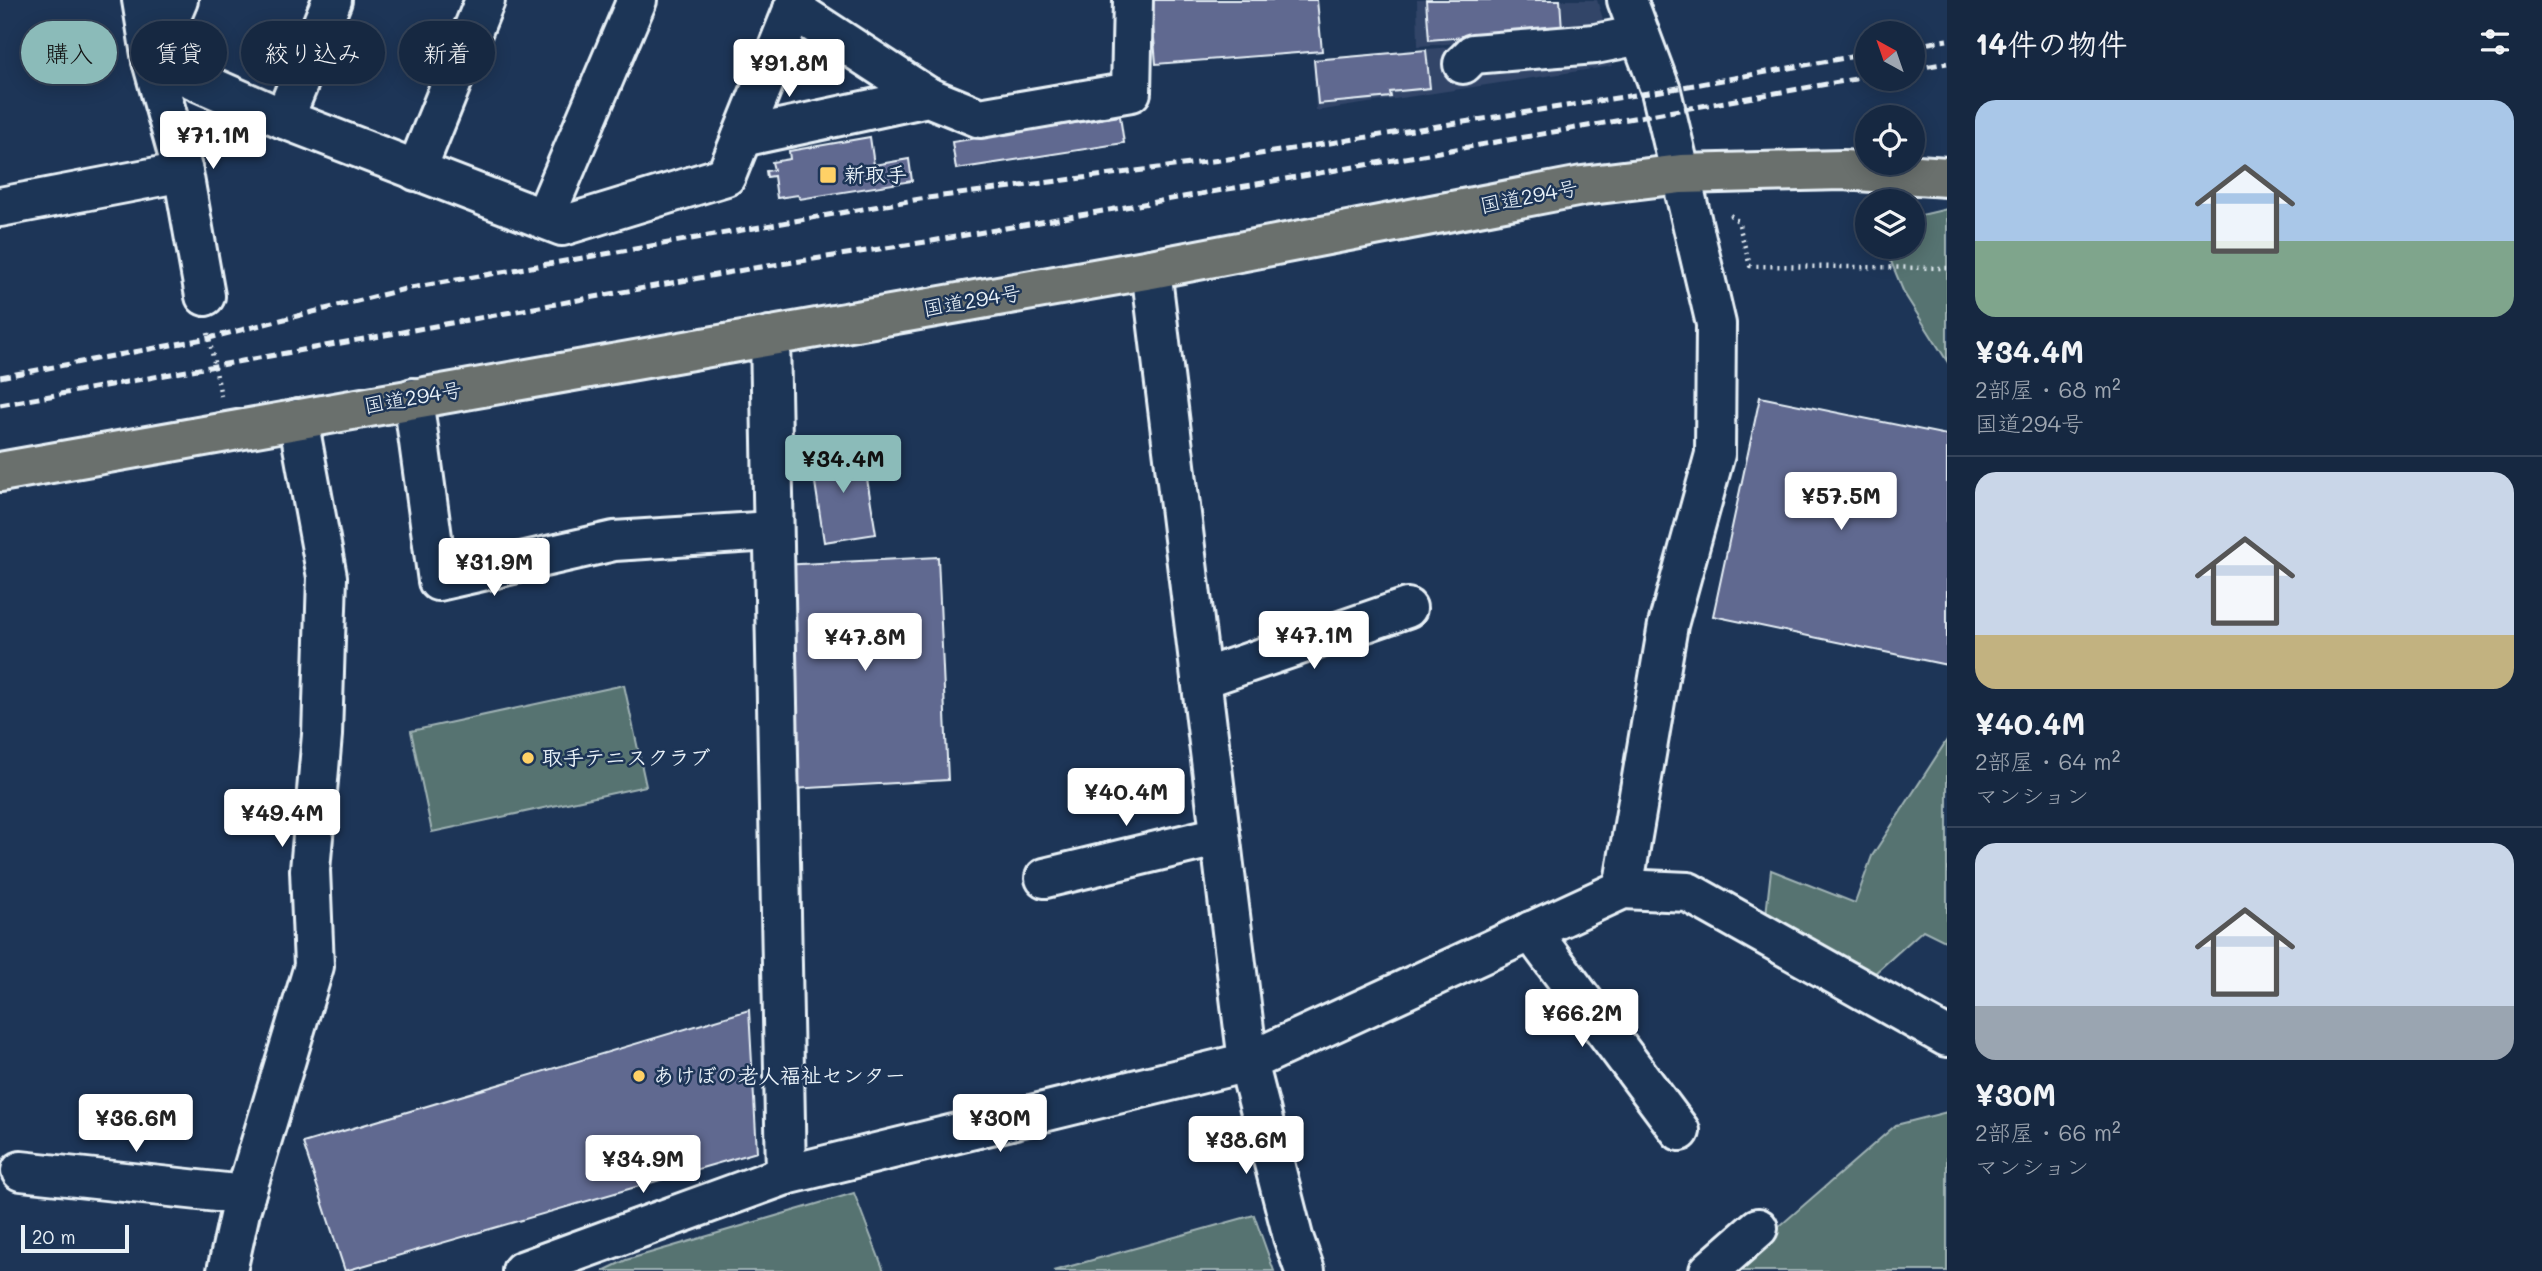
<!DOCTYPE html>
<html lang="ja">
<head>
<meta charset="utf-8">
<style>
	:root { --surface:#162841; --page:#1f3048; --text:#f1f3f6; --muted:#9ea6b1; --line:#35445a; --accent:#8bbbb9 }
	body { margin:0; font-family:Mali,"Klee One",sans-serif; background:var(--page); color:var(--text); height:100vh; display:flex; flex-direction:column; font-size:26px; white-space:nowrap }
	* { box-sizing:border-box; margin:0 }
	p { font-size:23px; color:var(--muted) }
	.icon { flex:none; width:38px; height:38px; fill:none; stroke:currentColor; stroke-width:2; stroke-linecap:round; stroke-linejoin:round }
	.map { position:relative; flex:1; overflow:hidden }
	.details { display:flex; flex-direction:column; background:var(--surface); width:595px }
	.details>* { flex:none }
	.hud { position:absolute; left:21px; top:21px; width:665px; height:63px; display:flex; gap:14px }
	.needle { width:46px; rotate:320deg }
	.buttons { position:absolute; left:1855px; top:21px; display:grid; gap:14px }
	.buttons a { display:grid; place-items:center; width:70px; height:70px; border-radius:50%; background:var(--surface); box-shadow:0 4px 18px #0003,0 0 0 2px var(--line); font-size:35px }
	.scale { position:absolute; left:21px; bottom:18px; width:108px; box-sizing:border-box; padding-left:7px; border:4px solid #e8f1f8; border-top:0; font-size:19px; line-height:24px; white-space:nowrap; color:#e8f1f8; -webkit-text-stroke:5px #1d3557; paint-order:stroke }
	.price { position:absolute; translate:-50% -60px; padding:0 16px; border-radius:7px; background:#fff; color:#222; font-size:23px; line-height:46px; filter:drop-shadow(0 2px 4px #0008) }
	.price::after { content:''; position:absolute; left:50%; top:42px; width:21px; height:16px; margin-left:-10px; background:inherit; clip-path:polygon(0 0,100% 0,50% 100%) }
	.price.current { background:var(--accent); color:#111 }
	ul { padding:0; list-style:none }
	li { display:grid; align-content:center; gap:14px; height:371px; padding:0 28px }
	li+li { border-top:2px solid var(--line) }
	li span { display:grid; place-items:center; height:217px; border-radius:21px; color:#555 }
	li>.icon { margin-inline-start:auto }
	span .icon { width:126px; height:126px; fill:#fffc; stroke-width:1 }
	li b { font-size:30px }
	h2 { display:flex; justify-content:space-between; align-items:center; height:84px; padding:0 28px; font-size:30px }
	.pill { padding:0 24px; border-radius:32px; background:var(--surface); box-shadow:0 4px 18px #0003,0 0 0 2px var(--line); font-size:24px; line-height:63px }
	.pill.current { background:var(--accent); color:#111 }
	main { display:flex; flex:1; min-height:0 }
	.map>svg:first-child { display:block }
	.built { fill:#314568 }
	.green { fill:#567371; stroke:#9fb2b4; stroke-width:2 }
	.building { fill:#616990; stroke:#e8f1f8; stroke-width:2 }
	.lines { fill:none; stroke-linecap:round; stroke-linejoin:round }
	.minor-casing { stroke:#e8f1f8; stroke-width:44 }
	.highway-casing { stroke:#e8f1f8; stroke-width:44 }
	.path { stroke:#e8f1f8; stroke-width:4.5; stroke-dasharray:2 5; stroke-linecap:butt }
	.minor { stroke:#1d3557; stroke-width:38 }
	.highway { stroke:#6b706d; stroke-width:38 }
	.rail { stroke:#e8f1f8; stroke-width:5; stroke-dasharray:10 5; stroke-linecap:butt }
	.poi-dot { fill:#ffd166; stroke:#1d3557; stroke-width:2.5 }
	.labels { text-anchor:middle; stroke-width:5; stroke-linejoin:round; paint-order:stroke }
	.poi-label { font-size:21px; font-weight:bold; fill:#e8f1f8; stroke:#1d3557; text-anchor:start }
	.street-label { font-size:21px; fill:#e8f1f8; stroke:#1d3557 }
</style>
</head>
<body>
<main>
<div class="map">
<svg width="1947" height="1271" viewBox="0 0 1947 1271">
	<rect width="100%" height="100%" fill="#1d3557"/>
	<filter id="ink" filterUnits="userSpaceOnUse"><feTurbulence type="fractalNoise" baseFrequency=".0143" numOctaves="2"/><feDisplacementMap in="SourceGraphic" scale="14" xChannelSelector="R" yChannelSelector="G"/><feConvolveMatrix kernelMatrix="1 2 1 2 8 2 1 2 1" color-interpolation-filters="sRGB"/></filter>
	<g filter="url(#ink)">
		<g class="built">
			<polygon points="1417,0 1597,0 1607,32 1418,46"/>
			<polygon points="1601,34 1612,66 1316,111 1313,59"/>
		</g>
		<g class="green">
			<polygon points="1947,209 1947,361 1904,293 1885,247 1913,247 1913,217"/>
			<polygon points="624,685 646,786 432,832 411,731"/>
			<polygon points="1947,740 1947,942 1923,930 1874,974 1766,915 1771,870 1855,903 1872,856"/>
			<polygon points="1947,1112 1947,1271 1741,1271 1736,1264 1896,1125"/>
			<polygon points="854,1193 884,1271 603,1271 626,1260"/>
			<polygon points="1254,1215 1274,1271 1053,1271"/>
		</g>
		<g class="building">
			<polygon points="1151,0 1317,0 1322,51 1156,64"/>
			<polygon points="1426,0 1560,0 1562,29 1429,40"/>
			<polygon points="1426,50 1430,88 1390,92 1391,97 1318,104 1314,60"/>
			<polygon points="1120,116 1124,143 956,169 952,142"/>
			<polygon points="870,137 874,165 909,159 912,181 800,199 798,195 777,198 774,176 767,177 766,171 774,170 772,162 790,159 789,151"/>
			<polygon points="1760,397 1947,435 1947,665 1713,616"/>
			<polygon points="862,448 876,534 824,542 811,456"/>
			<polygon points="938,557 948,780 792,789 781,565"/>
			<polygon points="749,1010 757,1152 345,1271 303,1143"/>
		</g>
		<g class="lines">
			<g class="minor-casing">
				<g id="minor">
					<polyline points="142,0 152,61 284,119 562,226 726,176 797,0"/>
					<polyline points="178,0 152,61 183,172 205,296"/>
					<polyline points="793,9 928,97"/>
					<polyline points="1463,64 1473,54 1595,44 1640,35"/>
					<polyline points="284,119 332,0"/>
					<polyline points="742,137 928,97 980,118 1131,92 1133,0"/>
					<polyline points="416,171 485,0"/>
					<polyline points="0,207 183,172"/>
					<polyline points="544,219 637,0"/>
					<polyline points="770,336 786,1175 1248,1062 1151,269"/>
					<polyline points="413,398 438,581 614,541 773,531"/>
					<polyline points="1201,679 1407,608"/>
					<polyline points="1045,878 1220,836"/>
					<polyline points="1623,889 1668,625 1715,454 1716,324 1661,91 1627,0"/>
					<polyline points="1531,931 1680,1131"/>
					<polyline points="21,1171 245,1195"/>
					<polyline points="227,1271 240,1212 314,966 310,870 322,735 327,577 298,419"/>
					<polyline points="522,1271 786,1175"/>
					<polyline points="1305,1271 1293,1237 1248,1062 1623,889 1688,892 1947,1037"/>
					<polyline points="1709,1271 1758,1228"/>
				</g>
			</g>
			<g class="highway-casing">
				<polyline id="highway" points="0,472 1151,269 1582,186 1681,174 1843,170 1947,177"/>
			</g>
			<g class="path">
				<polyline points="1730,215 1738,221 1750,266 1947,268"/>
				<polyline points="208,333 221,396"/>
			</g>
			<use href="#minor" class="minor"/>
			<use href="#highway" class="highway"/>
			<g class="rail">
				<polyline points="1913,46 1947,40"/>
				<polyline points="1913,69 1947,63"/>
				<polyline points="0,377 209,338 405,289 920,199 1228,159 1661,91 1867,54"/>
				<polyline points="0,405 754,268 932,241 1867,77"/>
			</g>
		</g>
	</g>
	<g class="poi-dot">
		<rect x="819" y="166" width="18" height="18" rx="3.5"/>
		<circle cx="528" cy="758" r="7"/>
		<circle cx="639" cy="1076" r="7"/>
	</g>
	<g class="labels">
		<g class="poi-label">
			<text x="844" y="182">新取手</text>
			<text x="542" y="765">取手テニスクラブ</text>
			<text x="653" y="1083">あけぼの老人福祉センター</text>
		</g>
		<g class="street-label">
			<text transform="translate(1529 197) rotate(-11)" y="7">国道294号</text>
			<text transform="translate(972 301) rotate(-10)" y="7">国道294号</text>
			<text transform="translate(413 398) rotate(-10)" y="7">国道294号</text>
		</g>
	</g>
</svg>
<div class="buttons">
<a><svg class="needle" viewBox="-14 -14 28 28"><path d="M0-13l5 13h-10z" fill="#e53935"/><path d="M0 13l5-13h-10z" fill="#9ea6b1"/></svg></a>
<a><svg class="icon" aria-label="locate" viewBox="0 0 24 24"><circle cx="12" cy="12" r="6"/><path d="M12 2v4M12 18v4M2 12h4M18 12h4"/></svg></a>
<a><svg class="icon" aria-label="layers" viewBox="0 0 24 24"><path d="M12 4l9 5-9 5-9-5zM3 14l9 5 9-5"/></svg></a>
</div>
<div class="scale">20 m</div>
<b class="price" style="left:789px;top:99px">¥91.8M</b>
<b class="price" style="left:213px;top:171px">¥71.1M</b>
<b class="price current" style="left:843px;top:495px">¥34.4M</b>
<b class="price" style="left:1841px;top:532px">¥57.5M</b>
<b class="price" style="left:494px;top:598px">¥31.9M</b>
<b class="price" style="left:1314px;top:671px">¥47.1M</b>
<b class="price" style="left:865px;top:673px">¥47.8M</b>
<b class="price" style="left:1126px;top:828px">¥40.4M</b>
<b class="price" style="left:282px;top:849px">¥49.4M</b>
<b class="price" style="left:1582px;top:1049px">¥66.2M</b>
<b class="price" style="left:136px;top:1154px">¥36.6M</b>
<b class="price" style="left:1000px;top:1154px">¥30M</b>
<b class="price" style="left:1246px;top:1176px">¥38.6M</b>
<b class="price" style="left:643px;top:1195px">¥34.9M</b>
<div class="hud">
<a class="pill current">購入</a>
<a class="pill">賃貸</a>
<a class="pill">絞り込み</a>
<a class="pill">新着</a>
</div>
</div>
<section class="details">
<h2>14件の物件<svg class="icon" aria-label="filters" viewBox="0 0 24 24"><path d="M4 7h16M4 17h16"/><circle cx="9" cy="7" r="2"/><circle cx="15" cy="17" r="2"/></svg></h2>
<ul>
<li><span style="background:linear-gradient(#a9c7e8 65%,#7fa58c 0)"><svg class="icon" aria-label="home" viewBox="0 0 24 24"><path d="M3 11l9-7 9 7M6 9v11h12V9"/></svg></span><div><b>¥34.4M</b><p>2部屋 · 68 m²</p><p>国道294号</p></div></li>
<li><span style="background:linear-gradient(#c9d6e8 75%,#c2b280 0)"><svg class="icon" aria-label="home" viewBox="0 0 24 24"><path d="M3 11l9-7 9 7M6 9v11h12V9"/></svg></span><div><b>¥40.4M</b><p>2部屋 · 64 m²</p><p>マンション</p></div></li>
<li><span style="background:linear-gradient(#c9d6e8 75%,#9aa5b1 0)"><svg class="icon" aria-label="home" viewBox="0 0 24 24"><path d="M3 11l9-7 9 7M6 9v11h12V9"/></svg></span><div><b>¥30M</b><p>2部屋 · 66 m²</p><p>マンション</p></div></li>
</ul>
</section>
</main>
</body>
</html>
